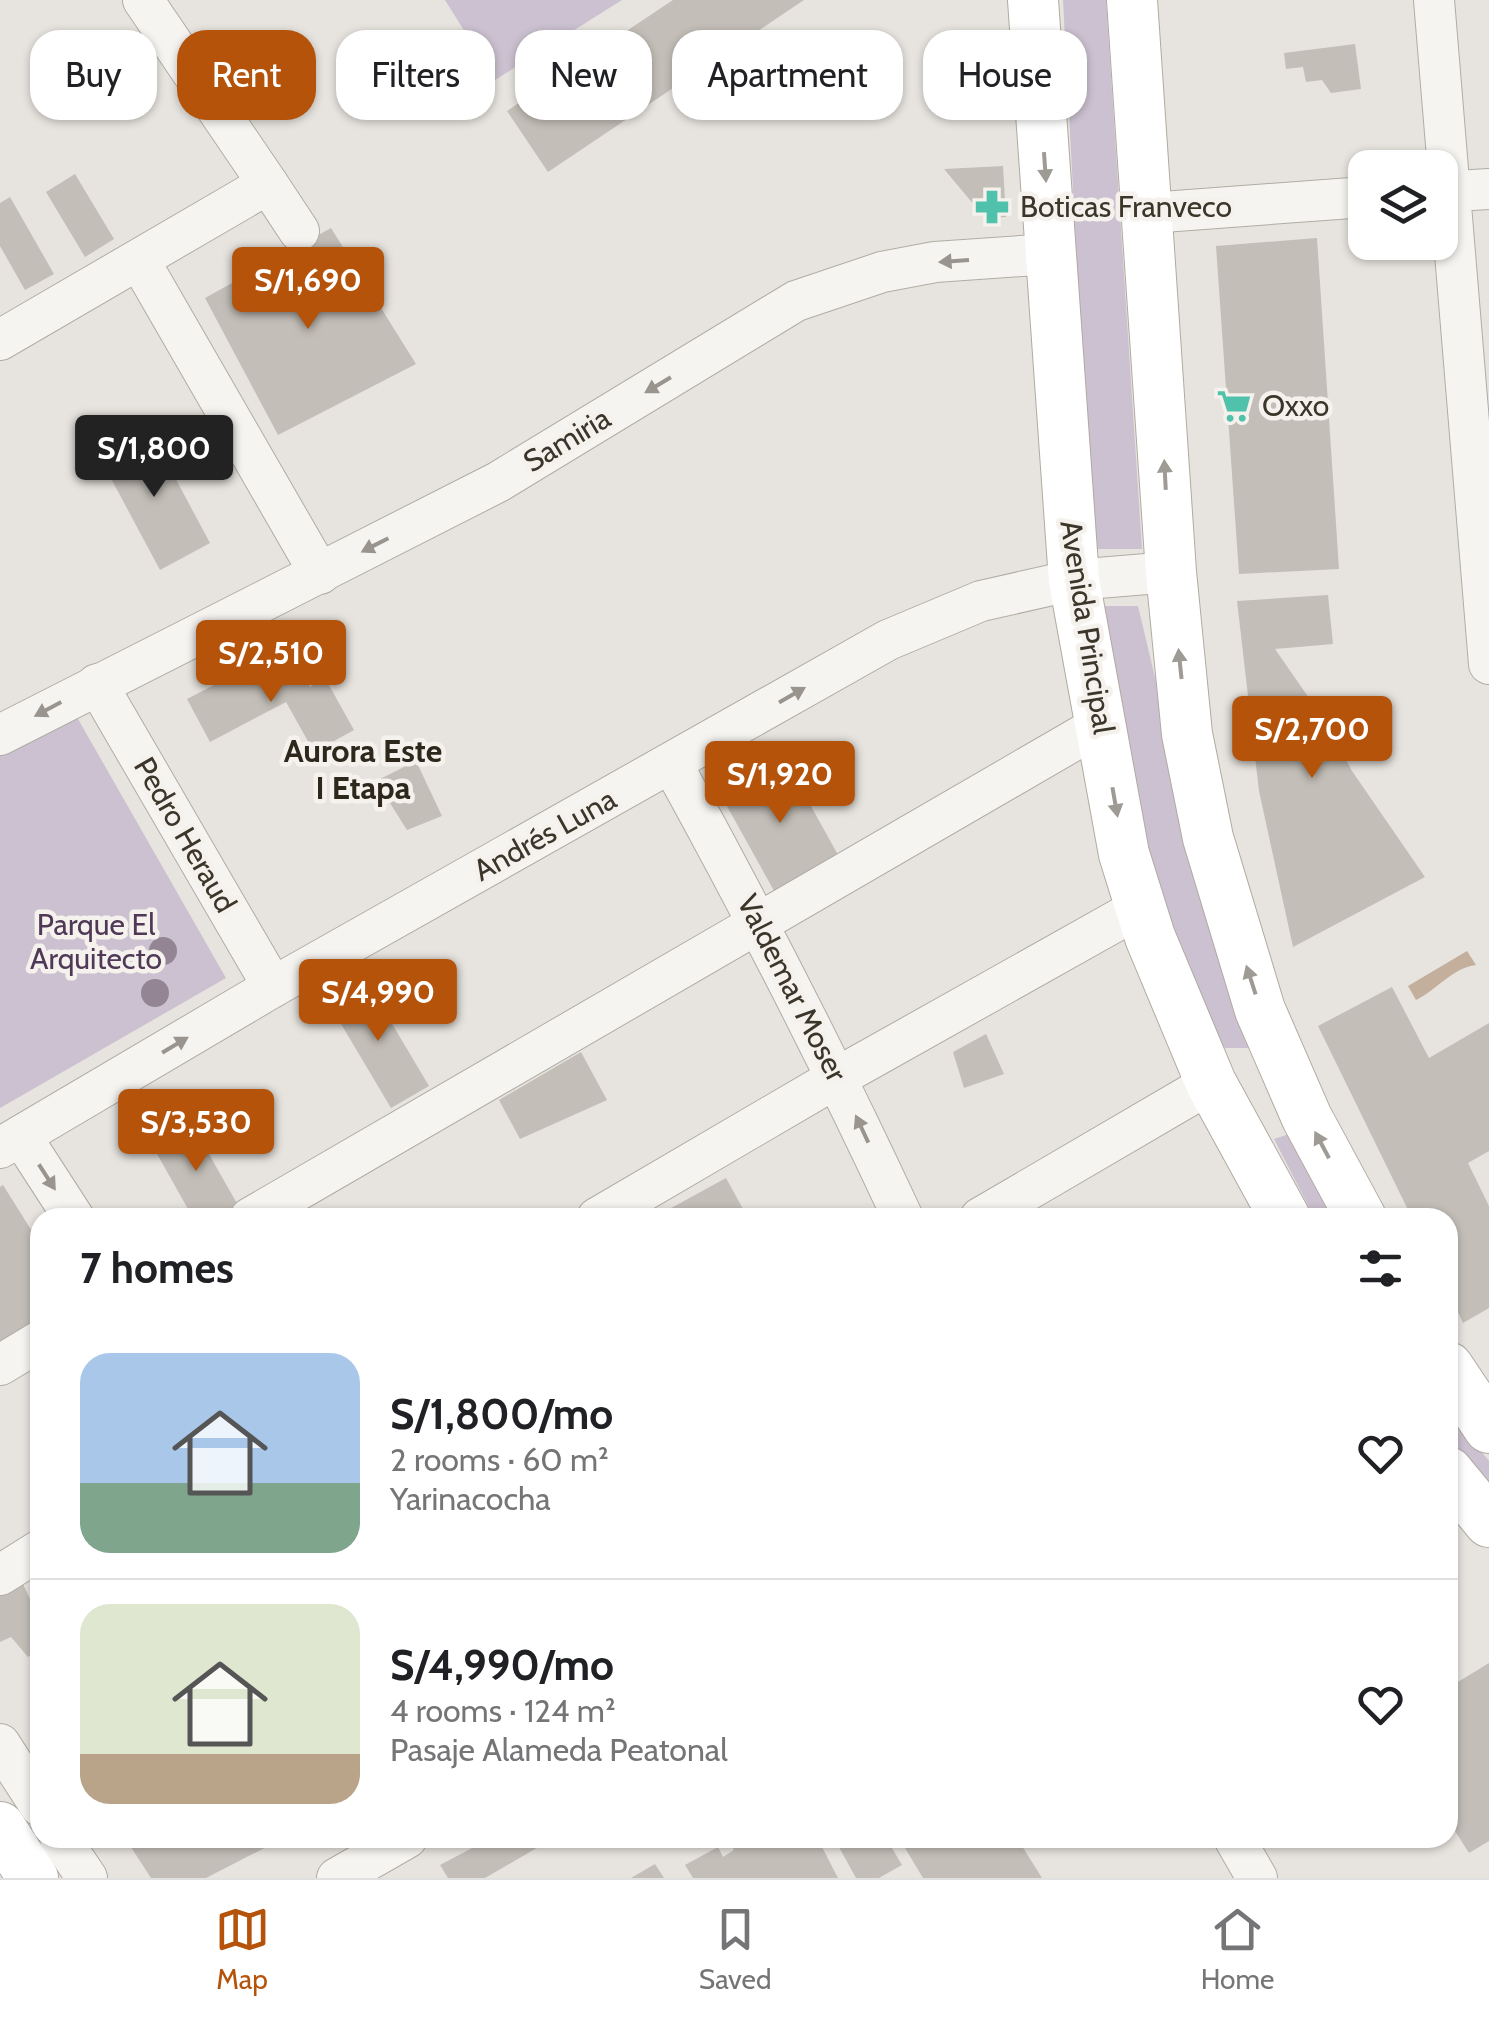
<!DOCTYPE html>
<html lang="en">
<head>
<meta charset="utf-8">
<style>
	:root { --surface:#fff; --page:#f2f2f2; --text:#202124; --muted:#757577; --line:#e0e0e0; --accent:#b45309 }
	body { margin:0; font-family:Cabin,sans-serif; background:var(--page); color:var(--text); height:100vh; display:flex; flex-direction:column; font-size:38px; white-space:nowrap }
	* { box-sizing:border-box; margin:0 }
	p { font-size:32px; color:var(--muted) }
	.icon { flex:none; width:55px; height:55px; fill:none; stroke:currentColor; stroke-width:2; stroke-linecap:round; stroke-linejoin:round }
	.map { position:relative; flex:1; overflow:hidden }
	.panel { position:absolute; left:30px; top:1208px; width:1428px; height:640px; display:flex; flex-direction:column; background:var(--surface); border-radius:30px; box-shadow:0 2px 8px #0004 }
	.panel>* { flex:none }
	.banner { position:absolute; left:30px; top:30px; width:1430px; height:90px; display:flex; gap:20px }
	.fabs { position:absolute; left:1348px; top:150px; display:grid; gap:20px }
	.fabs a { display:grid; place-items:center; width:110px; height:110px; border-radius:20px; background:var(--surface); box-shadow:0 2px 8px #0004; font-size:50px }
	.price { position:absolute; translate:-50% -85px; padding:0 22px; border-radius:10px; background:var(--accent); color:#fff; font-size:32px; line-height:65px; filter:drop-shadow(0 2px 5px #0008) }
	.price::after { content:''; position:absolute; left:50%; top:60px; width:30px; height:22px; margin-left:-15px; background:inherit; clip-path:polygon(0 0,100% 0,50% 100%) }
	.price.current { background:#222; color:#fff }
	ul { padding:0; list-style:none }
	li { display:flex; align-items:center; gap:30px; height:250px; padding:0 50px }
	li+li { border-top:2px solid var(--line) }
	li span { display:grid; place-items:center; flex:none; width:280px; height:200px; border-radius:30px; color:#555 }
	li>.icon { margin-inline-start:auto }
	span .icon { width:120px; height:120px; fill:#fffc; stroke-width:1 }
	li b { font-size:42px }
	h2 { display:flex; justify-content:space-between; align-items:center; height:120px; padding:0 50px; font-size:42px }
	.tag { padding:0 35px; border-radius:30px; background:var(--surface); box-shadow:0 2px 8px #0004; font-size:35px; line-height:90px }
	.tag.current { background:var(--accent); color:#fff }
	.tabs { display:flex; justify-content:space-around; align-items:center; height:140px; border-top:2px solid var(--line); background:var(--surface); font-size:28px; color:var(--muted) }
	.tabs a { display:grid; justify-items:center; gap:5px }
	.tabs .current { color:var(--accent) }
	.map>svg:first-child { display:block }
	.green { fill:#ccc1d0 }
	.water { fill:#c4af9d }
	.building { fill:#c3beb7 }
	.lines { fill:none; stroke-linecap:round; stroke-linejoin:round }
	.minor-casing { stroke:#b0aca5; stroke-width:42 }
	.major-casing { stroke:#b1aaa0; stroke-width:52 }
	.minor { stroke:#f6f4f1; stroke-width:40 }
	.major { stroke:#fff; stroke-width:50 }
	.tree { fill:#948594 }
	.oneway { fill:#9e9a94 }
	.oneway2 { fill:#99948e }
	.labels { text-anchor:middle; stroke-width:9; stroke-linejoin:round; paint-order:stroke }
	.poi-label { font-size:30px; fill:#3c352a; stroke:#f5f2ee; text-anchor:start }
	.street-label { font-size:30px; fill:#3c352a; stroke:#f5f2ee }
	.park-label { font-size:30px; fill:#503857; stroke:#f5f2ee }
	.neighbourhood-label { font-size:32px; font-weight:bold; fill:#2d271c; stroke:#f5f2ee }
</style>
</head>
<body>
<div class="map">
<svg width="1489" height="1878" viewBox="0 0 1489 1878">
	<rect width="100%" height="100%" fill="#e7e4df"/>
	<g class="green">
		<polygon points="445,0 622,0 495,80"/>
		<polygon points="1063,0 1106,0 1142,549 1092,549"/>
		<polygon points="1098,606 1138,606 1207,896 1251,1048 1213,1048 1138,839"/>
		<polygon points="74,712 226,978 0,1108 0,752"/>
		<polygon points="1295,1132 1342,1217 1314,1217 1274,1139"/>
		<polygon points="1448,1411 1489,1461 1489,1500 1448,1452"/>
	</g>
	<path class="water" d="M1467 951 1476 965C1452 968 1437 990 1416 1000L1408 986Z"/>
	<g class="building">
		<polygon points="673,0 804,0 548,172 507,111"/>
		<polygon points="1355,44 1361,89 1331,93 1322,80 1306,82 1303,67 1286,69 1284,53"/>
		<polygon points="1003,166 1006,217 985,218 944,169"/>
		<polygon points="75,174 114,239 85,257 46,192"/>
		<polygon points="10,197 54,274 25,290 0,246 0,203"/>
		<polygon points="331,228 416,364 278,435 205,298"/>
		<polygon points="1317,238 1339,569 1239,574 1216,246"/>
		<polygon points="149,429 210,543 160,570 99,456"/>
		<polygon points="1328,595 1333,644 1275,649 1327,724 1352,771 1425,877 1293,947 1259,791 1237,601"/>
		<polygon points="264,659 275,683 300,669 310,687 325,678 354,730 314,752 286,702 210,742 187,699"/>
		<polygon points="782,754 842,862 778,898 718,790"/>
		<polygon points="416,761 442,816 407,830 376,781"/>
		<polygon points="366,980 429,1086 391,1108 328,1002"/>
		<polygon points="1392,987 1429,1058 1489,1023 1489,1151 1468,1163 1489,1206 1489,1308 1463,1323 1448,1291 1448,1218 1412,1218 1318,1026"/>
		<polygon points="986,1034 1004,1074 964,1088 953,1052"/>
		<polygon points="581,1052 607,1100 520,1139 499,1100"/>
		<polygon points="189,1119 239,1207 221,1218 193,1218 156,1152 172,1144 165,1132"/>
		<polygon points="726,1178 748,1218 653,1218"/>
		<polygon points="3,1185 40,1244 40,1320 0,1345 0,1187"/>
		<polygon points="22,1582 31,1601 34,1599 36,1604 40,1602 40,1659 36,1652 28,1657 11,1637 0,1642 0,1593"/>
		<polygon points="1489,1663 1489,1841 1469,1853 1448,1820 1448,1688"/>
		<polygon points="125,1838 284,1838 206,1878 151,1878"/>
		<polygon points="491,1838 554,1838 485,1878 448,1878 440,1865"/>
		<polygon points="734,1838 886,1838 902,1865 879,1878 856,1878 835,1840 822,1847 838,1878 693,1878 685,1865 718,1847 723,1857 734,1850 728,1840"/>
		<polygon points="899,1838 1017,1838 1042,1878 923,1878"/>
		<polygon points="655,1864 664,1878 631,1878"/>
	</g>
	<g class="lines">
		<g class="minor-casing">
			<g id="minor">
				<polyline points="1434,0 1489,664"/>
				<polyline points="268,184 299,231"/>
				<polyline points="1440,192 1489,189"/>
				<polyline points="1149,213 1365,197"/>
				<polyline points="139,260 320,574"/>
				<polyline points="0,340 268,184 143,0"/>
				<polyline points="97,684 273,987"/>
				<polyline points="0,735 498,482 796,301 882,272 935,262 1051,254"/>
				<path d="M672 764C754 913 831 1063 903 1218"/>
				<polyline points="21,1136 74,1218"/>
				<polyline points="0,1148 273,987 888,640 981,601 1074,580 1171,572"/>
				<polyline points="250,1218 1102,724"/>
				<polyline points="597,1218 838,1077 1141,907"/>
				<polyline points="980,1218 1211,1083"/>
				<polyline points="0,1365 40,1341"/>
				<polyline points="0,1575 40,1550"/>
				<polyline points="0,1744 40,1806"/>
				<polyline points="60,1838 87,1878"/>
				<polyline points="1234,1838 1257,1878"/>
				<polyline points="337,1878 407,1838"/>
			</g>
		</g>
		<g class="major-casing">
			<g id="major">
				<polyline points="1033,0 1074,580 1124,854 1150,937 1211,1083 1285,1218"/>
				<polyline points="1132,0 1171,572 1187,734 1208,838 1260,1010 1307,1118 1361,1218"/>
				<polyline points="1448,1367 1489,1428"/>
				<polyline points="1448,1472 1489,1522"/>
				<polyline points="0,1827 33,1878"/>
			</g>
		</g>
		<use href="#minor" class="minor"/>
		<use href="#major" class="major"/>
	</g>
	<g class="tree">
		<circle cx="163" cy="951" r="14"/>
		<circle cx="155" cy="993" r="14"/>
	</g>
	<defs><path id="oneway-solid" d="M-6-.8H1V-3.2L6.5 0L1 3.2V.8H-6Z" transform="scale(2.5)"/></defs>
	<g class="oneway">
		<use href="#oneway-solid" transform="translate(1045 167) rotate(86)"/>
		<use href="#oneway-solid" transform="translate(1165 475) rotate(-93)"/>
		<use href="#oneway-solid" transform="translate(1180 664) rotate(-96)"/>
		<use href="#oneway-solid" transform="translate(1115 802) rotate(80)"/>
		<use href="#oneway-solid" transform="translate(1251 980) rotate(-108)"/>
		<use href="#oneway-solid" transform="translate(1322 1145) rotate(-118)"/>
	</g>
	<g class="oneway2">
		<use href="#oneway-solid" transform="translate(954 261) rotate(176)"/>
		<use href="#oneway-solid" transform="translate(658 385) rotate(149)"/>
		<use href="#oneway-solid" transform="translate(375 545) rotate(153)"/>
		<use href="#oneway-solid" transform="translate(792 695) rotate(-30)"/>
		<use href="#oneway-solid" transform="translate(48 709) rotate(152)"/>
		<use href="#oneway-solid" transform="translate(175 1045) rotate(-31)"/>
		<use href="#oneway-solid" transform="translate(862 1129) rotate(-115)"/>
		<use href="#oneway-solid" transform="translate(47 1177) rotate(57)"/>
	</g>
	<defs>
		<g id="pharmacy-bare" transform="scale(2.7)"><path d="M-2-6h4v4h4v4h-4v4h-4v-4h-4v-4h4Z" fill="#50c1ab" stroke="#f5f2ee" stroke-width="2.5" paint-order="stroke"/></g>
		<g id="supermarket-bare" transform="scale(2.7)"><path d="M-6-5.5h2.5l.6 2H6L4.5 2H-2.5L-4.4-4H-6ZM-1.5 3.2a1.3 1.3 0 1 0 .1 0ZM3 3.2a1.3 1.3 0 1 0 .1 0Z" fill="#50c1ab" stroke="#f5f2ee" stroke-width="2.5" paint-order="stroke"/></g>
	</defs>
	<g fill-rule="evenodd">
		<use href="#pharmacy-bare" x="992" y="207"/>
		<use href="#supermarket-bare" x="1234" y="406"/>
	</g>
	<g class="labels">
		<g class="poi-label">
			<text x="1020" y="217">Boticas Franveco</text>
			<text x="1262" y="416">Oxxo</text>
		</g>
		<g class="street-label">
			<text transform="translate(567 440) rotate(-31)" y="10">Samiria</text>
			<text transform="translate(1087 627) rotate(81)" y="10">Avenida Principal</text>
			<text transform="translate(185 835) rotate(60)" y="10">Pedro Heraud</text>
			<text transform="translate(545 835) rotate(-29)" y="10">Andrés Luna</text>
			<text transform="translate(792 988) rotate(63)" y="10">Valdemar Moser</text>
		</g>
		<g class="park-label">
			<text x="96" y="935">Parque El<tspan x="96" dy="34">Arquitecto</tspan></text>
		</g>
		<g class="neighbourhood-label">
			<text x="363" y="762">Aurora Este<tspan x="363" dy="37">I Etapa</tspan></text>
		</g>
	</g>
</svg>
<div class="fabs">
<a><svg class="icon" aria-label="layers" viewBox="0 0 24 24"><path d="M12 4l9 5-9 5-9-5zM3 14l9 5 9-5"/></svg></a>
</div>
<b class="price" style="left:308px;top:332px">S/1,690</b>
<b class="price current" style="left:154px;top:500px">S/1,800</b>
<b class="price" style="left:271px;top:705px">S/2,510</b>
<b class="price" style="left:1312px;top:781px">S/2,700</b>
<b class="price" style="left:780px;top:826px">S/1,920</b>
<b class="price" style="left:378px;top:1044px">S/4,990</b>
<b class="price" style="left:196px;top:1174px">S/3,530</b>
<div class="banner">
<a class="tag">Buy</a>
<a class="tag current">Rent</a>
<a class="tag">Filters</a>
<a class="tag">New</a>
<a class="tag">Apartment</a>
<a class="tag">House</a>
</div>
<section class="panel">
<h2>7 homes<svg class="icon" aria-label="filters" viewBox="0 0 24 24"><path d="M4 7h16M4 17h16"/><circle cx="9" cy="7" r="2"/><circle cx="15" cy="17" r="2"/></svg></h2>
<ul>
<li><span style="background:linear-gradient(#a9c7e8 65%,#7fa58c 0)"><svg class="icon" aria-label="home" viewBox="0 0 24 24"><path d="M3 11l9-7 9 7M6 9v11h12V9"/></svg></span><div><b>S/1,800/mo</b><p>2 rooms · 60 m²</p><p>Yarinacocha</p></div><svg class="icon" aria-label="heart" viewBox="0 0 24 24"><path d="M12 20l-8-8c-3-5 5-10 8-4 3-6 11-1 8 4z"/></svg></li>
<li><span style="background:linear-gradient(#dfe7d0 75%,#b9a48a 0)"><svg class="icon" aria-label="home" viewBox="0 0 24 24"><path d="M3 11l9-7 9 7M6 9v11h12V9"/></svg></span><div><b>S/4,990/mo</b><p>4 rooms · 124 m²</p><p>Pasaje Alameda Peatonal</p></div><svg class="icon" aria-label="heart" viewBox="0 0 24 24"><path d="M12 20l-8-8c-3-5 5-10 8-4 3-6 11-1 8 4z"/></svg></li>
</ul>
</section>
</div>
<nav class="tabs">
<a class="current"><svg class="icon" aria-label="map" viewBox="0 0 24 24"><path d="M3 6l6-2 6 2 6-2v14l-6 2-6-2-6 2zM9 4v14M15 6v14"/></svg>Map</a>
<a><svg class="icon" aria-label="saved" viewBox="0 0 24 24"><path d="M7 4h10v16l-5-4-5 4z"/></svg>Saved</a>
<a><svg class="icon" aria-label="home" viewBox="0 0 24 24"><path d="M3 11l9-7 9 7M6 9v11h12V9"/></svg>Home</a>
</nav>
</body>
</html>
